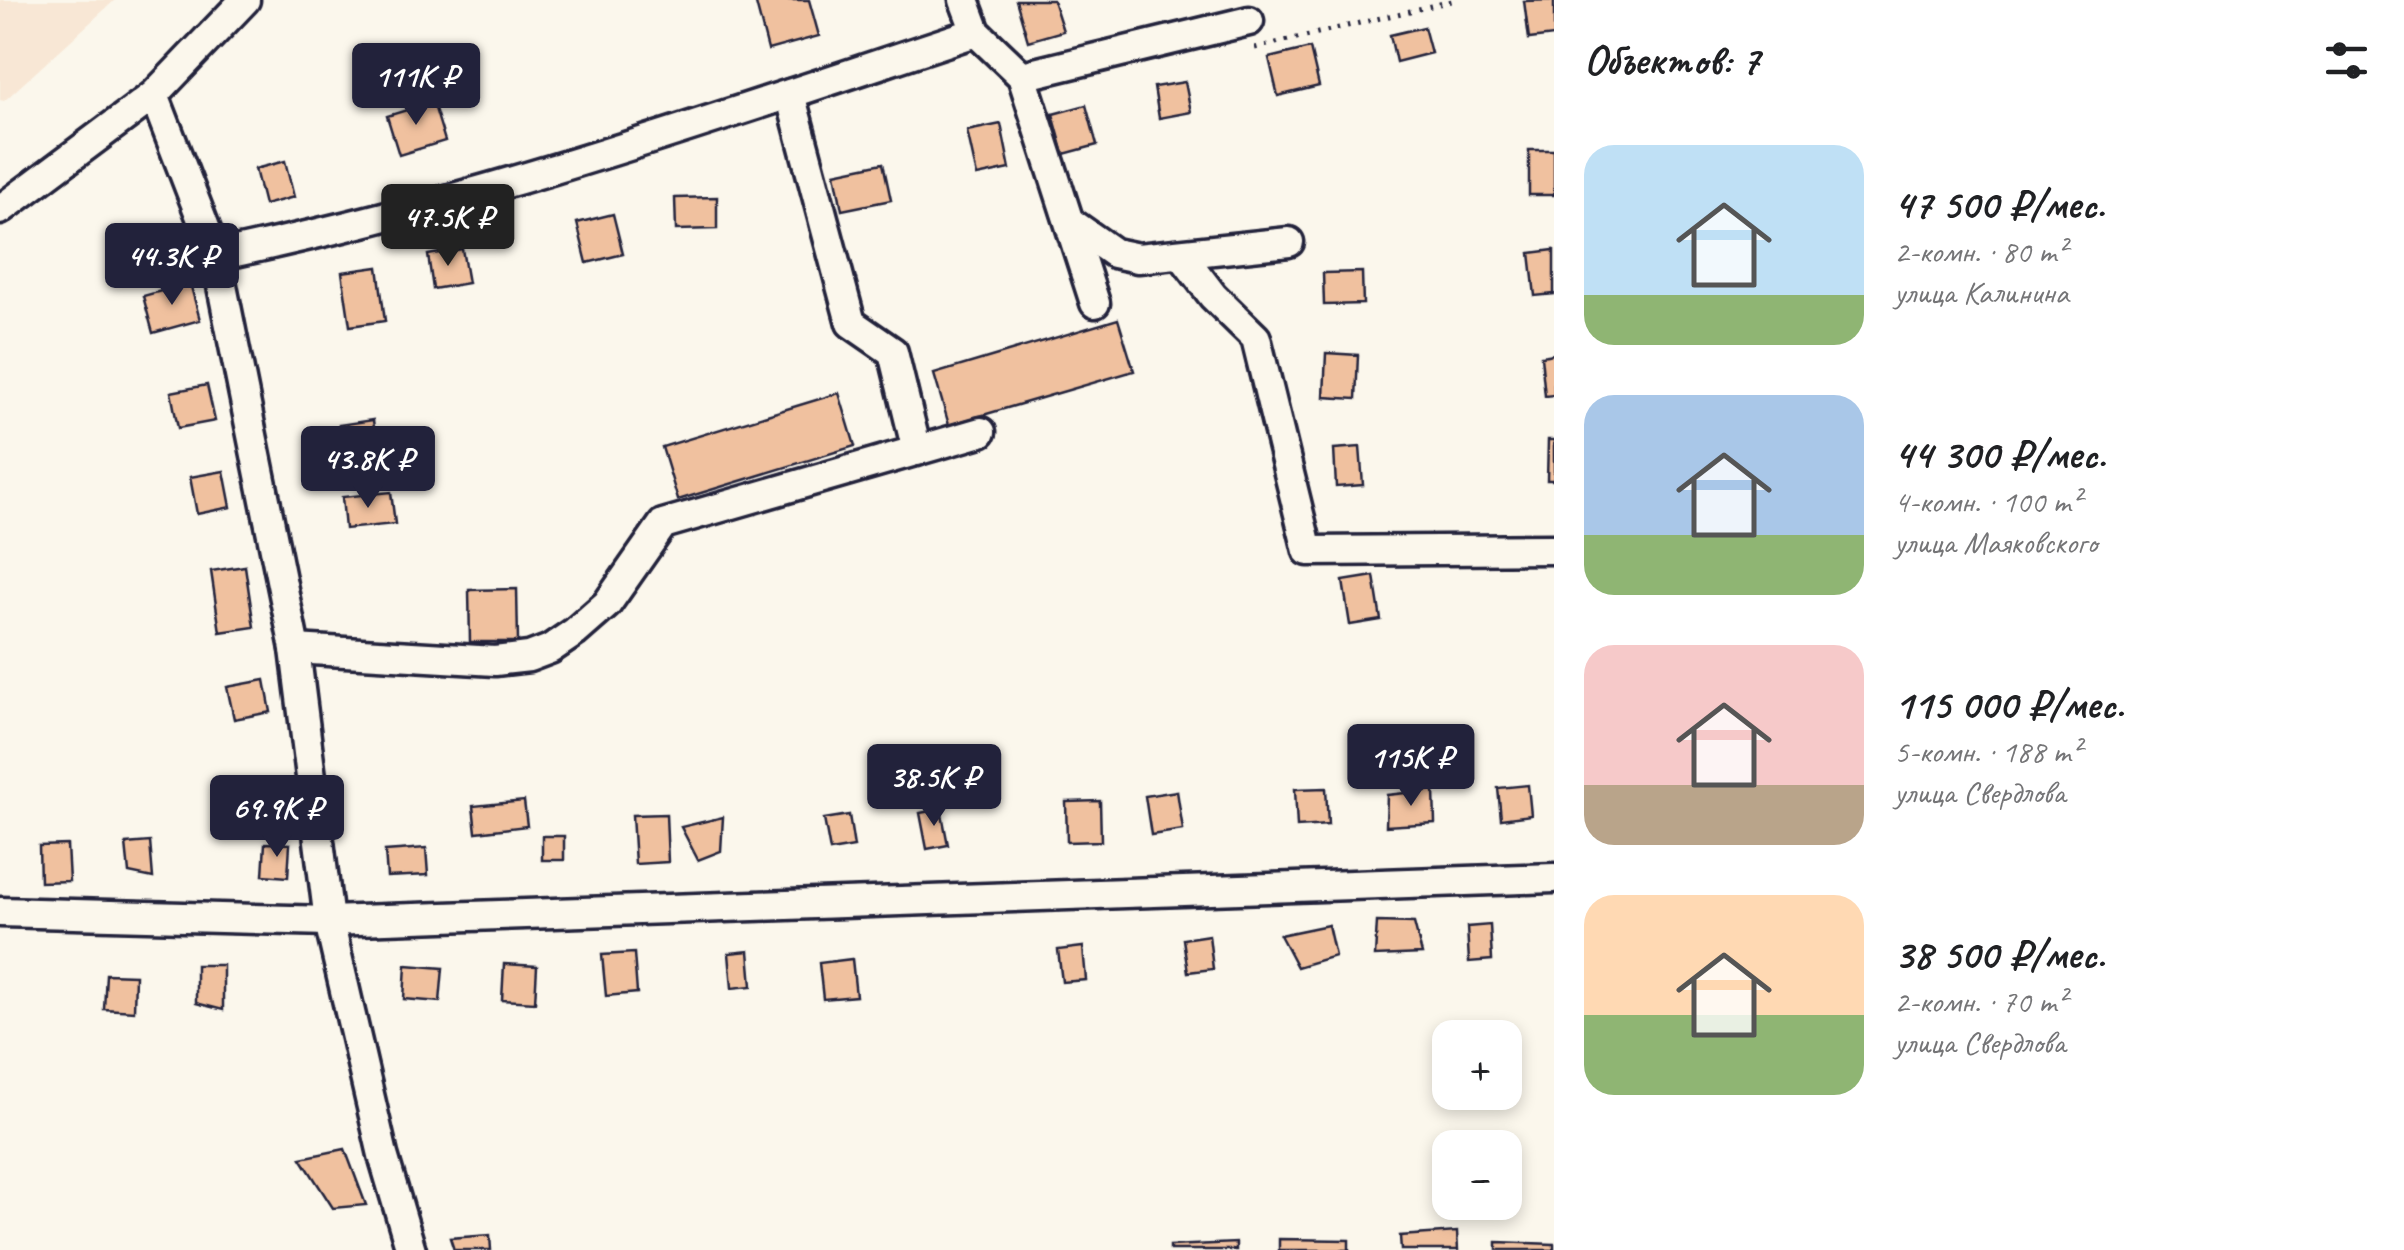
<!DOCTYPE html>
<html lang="ru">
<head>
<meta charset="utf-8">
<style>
	:root { --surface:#fff; --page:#f6f6f6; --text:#202124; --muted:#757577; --accent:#22223b }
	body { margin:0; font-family:Caveat,sans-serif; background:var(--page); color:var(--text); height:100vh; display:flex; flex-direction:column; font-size:38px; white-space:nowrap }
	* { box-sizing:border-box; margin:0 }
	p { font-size:32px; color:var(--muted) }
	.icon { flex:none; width:55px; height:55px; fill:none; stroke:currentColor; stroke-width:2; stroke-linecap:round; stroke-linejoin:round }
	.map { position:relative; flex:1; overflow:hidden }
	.panel { display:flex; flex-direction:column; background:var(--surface); width:850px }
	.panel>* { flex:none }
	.tools { position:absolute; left:1432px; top:1020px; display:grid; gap:20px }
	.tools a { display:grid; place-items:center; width:90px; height:90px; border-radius:20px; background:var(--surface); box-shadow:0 5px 15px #0003; font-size:50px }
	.price { position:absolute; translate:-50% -85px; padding:0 22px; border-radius:10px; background:var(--accent); color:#fff; font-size:32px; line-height:65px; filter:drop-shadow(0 2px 5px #0008) }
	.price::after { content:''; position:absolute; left:50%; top:60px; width:30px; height:22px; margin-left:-15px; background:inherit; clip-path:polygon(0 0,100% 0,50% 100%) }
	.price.active { background:#222; color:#fff }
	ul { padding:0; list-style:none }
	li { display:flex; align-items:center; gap:30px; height:250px; padding:0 30px }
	li span { display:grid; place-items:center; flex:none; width:280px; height:200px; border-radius:30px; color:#555 }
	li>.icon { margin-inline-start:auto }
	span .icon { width:120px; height:120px; fill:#fffc; stroke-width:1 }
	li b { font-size:42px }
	h2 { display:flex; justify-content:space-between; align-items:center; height:120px; padding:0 30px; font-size:42px }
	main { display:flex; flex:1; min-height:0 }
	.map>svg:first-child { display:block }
	.built { fill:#f8e7d5 }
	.building { fill:#f0c19f; stroke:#22223b; stroke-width:2.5 }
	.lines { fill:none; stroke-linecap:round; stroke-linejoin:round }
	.minor-casing { stroke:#22223b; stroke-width:35 }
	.path { stroke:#22223b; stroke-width:5; stroke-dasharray:2.5 8; stroke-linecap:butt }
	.minor { stroke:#fbf7ec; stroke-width:28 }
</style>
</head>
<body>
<main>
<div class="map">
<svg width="1554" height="1250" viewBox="0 0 1554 1250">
	<rect width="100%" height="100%" fill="#fbf7ec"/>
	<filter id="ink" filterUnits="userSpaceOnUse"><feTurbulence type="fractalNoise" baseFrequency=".01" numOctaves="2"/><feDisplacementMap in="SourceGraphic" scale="20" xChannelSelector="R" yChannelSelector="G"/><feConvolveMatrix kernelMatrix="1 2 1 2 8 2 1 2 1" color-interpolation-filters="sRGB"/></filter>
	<g filter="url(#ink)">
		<polygon class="built" points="0,0 115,0 4,101 0,100"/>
		<g class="building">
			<polygon points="755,0 809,0 819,36 768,50"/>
			<polygon points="1016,0 1053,0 1063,31 1028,41"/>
			<polygon points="1554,0 1554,36 1529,39 1524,1"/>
			<polygon points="1424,27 1431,53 1396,62 1390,35"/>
			<polygon points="1310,48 1319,86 1278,96 1269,58"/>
			<polygon points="1185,82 1191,112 1159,118 1154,87"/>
			<polygon points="433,102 445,141 399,155 387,116"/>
			<polygon points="1086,105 1097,145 1064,154 1053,114"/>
			<polygon points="1001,124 1010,169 977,176 967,131"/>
			<rect x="1529" y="150" width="25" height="45"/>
			<polygon points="285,161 294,197 264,205 255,169"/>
			<polygon points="883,163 891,200 842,210 835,173"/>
			<polygon points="717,197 717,229 676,230 675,198"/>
			<polygon points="613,214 623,254 587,263 577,223"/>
			<polygon points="462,249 468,283 433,289 428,255"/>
			<polygon points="1554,250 1554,294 1535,296 1530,253"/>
			<polygon points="378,267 385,321 350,326 342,272"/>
			<polygon points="1362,272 1363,304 1324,305 1323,273"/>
			<polygon points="190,283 200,320 153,333 143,296"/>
			<polygon points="1118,319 1134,371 949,425 934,374"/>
			<polygon points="1326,353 1358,355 1356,399 1324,397"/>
			<polygon points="1554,354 1554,395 1545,396 1541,356"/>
			<polygon points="207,385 215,421 178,428 171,392"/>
			<polygon points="839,393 855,446 678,500 662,447"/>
			<polygon points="373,420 376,443 342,447 339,425"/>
			<polygon points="1548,440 1554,440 1554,480 1547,480"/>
			<polygon points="1360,447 1363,485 1336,487 1334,449"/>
			<polygon points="224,471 231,507 197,514 190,477"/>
			<polygon points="391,492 395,524 345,529 342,497"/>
			<polygon points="245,566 254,627 220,632 211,571"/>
			<polygon points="1374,576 1381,620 1350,625 1343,581"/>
			<polygon points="517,589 518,642 470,642 469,590"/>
			<polygon points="265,680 271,712 234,719 227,687"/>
			<polygon points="1528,785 1531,815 1501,819 1498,788"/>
			<polygon points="1326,788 1328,825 1297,827 1295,789"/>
			<polygon points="1434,790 1435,823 1386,826 1387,795"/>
			<polygon points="1177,791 1183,830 1151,835 1145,796"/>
			<polygon points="524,801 527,826 476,832 473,806"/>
			<polygon points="1100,801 1101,841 1067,842 1066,802"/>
			<polygon points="941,809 948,845 927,849 920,813"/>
			<polygon points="666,814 668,862 635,864 632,815"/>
			<polygon points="849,815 854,847 830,851 824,819"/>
			<polygon points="723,817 721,851 698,860 681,827"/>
			<rect x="542" y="836" width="22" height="24"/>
			<polygon points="150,842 153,878 129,873 126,844"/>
			<polygon points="265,843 290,844 288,877 263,875"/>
			<polygon points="67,845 69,881 40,882 39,846"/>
			<polygon points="426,848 428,875 387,877 385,851"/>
			<polygon points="1377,922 1414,923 1422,954 1375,956"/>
			<polygon points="1328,925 1335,956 1297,967 1280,935"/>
			<polygon points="1490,925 1492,960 1469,962 1467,927"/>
			<polygon points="1209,935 1213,969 1188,972 1183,939"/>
			<polygon points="1083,947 1086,980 1062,982 1058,950"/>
			<polygon points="749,951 752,986 732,988 729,953"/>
			<polygon points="634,953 637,993 606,996 602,955"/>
			<polygon points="852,959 856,996 823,999 819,963"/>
			<polygon points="504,964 537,966 535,1002 502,1000"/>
			<polygon points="196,965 223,965 223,1010 196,1003"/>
			<polygon points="406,965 443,968 440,1002 404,999"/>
			<polygon points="106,974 135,975 134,1011 104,1009"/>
			<polygon points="345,1149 366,1205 333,1208 301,1158"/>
			<polygon points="1457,1232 1458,1250 1401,1250 1400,1236"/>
			<polygon points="490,1235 491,1250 454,1250 450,1238"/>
			<polygon points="1279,1239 1349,1240 1349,1250 1279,1250"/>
			<polygon points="1497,1242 1554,1244 1554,1250 1497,1250"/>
			<polygon points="1236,1243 1236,1250 1170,1250 1170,1246"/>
		</g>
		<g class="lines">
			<g class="minor-casing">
				<g id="minor">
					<polyline points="964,0 976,32 1022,76 1095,303"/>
					<polyline points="1022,76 1249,21"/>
					<polyline points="790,94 851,323 893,352 917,451"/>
					<polyline points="154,95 216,256 295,649 329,921 383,1155 411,1250"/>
					<polyline points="0,210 154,95 245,0"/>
					<polyline points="1070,222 1114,253 1138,258 1289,242"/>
					<polyline points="1181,254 1213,296 1256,338 1308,551 1554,549"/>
					<path d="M216 256C475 203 725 115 976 32"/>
					<polyline points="295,649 495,661 529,657 550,649 575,632 607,604 663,524 981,432"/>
					<polyline points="0,912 329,921 1554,878"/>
				</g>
			</g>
			<polyline class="path" points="1255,48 1456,0"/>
			<use href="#minor" class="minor"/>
		</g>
	</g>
</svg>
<div class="tools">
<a>+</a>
<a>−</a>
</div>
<b class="price" style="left:416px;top:128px">111K ₽</b>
<b class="price active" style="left:448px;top:269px">47.5K ₽</b>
<b class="price" style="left:172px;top:308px">44.3K ₽</b>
<b class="price" style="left:368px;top:511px">43.8K ₽</b>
<b class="price" style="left:1411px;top:809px">115K ₽</b>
<b class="price" style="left:934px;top:829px">38.5K ₽</b>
<b class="price" style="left:277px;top:860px">69.9K ₽</b>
</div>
<section class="panel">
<h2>Объектов: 7<svg class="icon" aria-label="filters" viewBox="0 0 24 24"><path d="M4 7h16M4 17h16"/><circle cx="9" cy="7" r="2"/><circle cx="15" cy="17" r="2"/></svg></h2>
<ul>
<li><span style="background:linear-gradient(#bfe0f5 75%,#8fb573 0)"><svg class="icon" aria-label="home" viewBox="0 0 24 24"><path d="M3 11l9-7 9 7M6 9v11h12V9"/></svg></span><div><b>47 500 ₽/мес.</b><p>2-комн. · 80 m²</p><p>улица Калинина</p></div></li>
<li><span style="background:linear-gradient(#a9c7e8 70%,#8fb573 0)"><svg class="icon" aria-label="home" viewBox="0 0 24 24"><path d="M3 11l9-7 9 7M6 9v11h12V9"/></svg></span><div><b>44 300 ₽/мес.</b><p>4-комн. · 100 m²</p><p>улица Маяковского</p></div></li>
<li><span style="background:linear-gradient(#f6c9c9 70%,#b9a48a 0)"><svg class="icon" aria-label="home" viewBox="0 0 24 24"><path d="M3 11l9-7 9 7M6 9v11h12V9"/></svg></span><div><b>115 000 ₽/мес.</b><p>5-комн. · 188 m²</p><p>улица Свердлова</p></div></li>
<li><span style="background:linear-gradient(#ffd9b3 60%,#8fb573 0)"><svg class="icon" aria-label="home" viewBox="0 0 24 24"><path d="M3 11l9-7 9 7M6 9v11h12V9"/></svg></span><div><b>38 500 ₽/мес.</b><p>2-комн. · 70 m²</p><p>улица Свердлова</p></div></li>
</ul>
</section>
</main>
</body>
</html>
